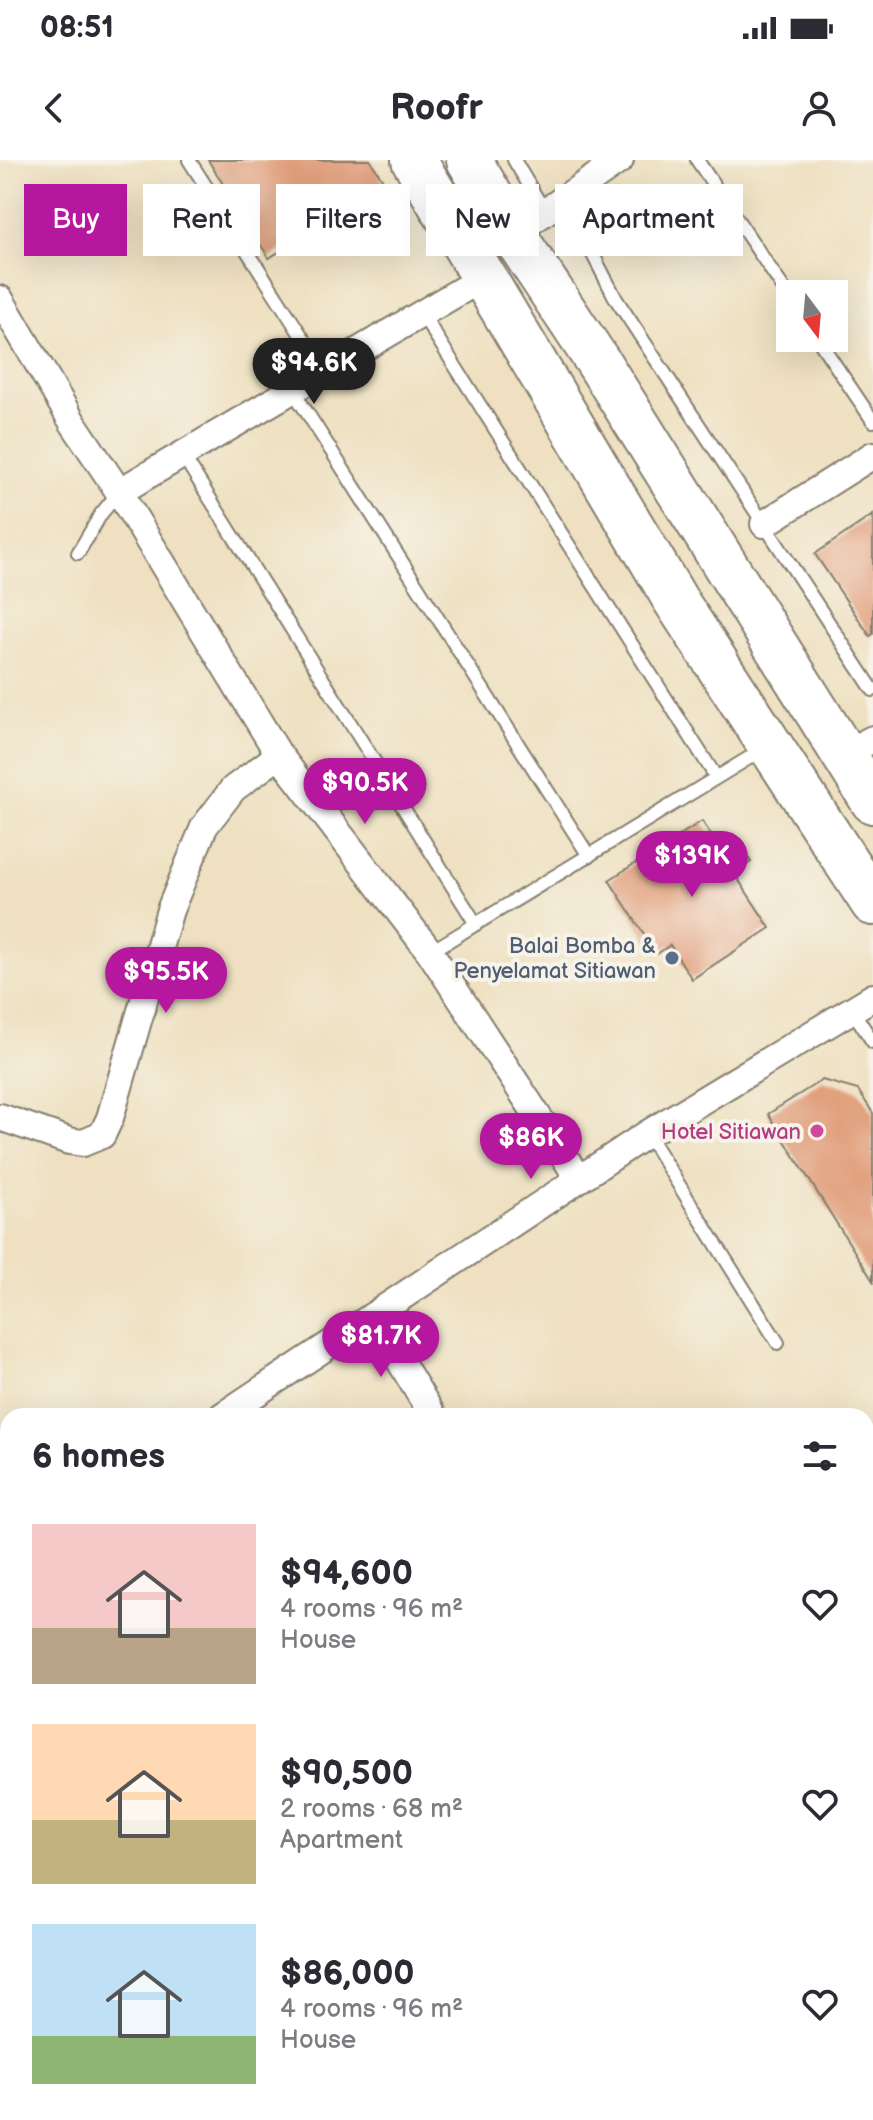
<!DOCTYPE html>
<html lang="en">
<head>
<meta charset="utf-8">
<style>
	:root { --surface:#fff; --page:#f2f2f3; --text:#2b2b33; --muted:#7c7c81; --accent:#b5179e }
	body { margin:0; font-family:"Balsamiq Sans",sans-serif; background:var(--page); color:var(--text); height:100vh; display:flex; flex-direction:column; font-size:30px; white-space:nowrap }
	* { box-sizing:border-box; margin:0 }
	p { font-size:26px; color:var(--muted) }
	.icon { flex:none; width:44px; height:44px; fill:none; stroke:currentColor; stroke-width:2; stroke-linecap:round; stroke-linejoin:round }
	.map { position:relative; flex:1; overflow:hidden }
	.drawer { position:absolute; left:0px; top:1248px; width:874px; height:712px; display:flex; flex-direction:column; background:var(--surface); border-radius:24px 24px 0 0; box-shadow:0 8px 32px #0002 }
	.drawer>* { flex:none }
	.guide { position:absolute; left:24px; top:24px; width:826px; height:72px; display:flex; gap:16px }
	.needle { width:52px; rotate:164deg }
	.buttons { position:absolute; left:776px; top:120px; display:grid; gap:16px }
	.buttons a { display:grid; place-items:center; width:72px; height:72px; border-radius:0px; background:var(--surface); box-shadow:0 8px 32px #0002; font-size:40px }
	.price { position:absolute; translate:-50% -68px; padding:0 18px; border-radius:28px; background:var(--accent); color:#fff; font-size:26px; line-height:52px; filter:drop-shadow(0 2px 4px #0008) }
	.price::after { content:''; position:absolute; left:50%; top:48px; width:24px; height:18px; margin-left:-12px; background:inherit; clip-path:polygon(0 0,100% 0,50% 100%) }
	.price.current { background:#222; color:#fff }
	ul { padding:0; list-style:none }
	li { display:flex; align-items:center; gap:24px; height:200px; padding:0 32px }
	li span { display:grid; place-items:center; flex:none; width:224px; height:160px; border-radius:0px; color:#555 }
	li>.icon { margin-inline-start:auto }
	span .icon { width:96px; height:96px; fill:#fffc; stroke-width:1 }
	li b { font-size:34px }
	h2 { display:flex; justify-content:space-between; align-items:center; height:96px; padding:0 32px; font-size:34px }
	.tag { padding:0 28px; border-radius:0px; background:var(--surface); box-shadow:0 8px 32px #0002; font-size:28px; line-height:72px }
	.tag.current { background:var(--accent); color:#fff }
	.status { display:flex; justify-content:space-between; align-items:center; height:56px; padding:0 40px; background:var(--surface); direction:ltr }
	.status svg { height:22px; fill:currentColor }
	header { display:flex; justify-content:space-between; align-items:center; height:104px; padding:0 32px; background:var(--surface); font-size:36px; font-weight:700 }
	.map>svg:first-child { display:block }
	.building { fill:#dd8f67 }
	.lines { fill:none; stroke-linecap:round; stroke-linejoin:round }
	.lane-casing { stroke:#857e6e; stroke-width:16 }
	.street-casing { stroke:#857e6e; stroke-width:30 }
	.highway-casing { stroke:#857e6e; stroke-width:48 }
	.lane { stroke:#fff; stroke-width:12 }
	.street { stroke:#fff; stroke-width:26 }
	.highway { stroke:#fff; stroke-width:44 }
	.service-dot { fill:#5c6f8a; stroke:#f7f3e8; stroke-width:3 }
	.hotel-dot { fill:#d1479c; stroke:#f7f3e8; stroke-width:3 }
	.labels { text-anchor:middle; stroke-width:8; stroke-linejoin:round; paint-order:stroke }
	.service-label { font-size:22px; fill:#4e5e75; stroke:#f7f3e8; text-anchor:end }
	.hotel-label { font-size:22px; fill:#b23c85; stroke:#f7f3e8; text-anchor:end }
</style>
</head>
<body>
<div class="status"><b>08:51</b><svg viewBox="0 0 49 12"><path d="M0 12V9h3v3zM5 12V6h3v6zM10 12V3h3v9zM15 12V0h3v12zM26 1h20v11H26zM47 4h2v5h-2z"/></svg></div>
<header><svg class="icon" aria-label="back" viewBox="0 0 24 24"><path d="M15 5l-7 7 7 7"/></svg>Roofr<svg class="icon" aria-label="person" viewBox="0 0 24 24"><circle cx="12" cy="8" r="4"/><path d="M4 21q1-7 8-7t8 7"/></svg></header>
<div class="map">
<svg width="873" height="1960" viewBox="0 0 873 1960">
	<rect width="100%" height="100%" fill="#f7f3e8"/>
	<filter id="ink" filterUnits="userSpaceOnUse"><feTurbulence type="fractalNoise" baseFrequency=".0125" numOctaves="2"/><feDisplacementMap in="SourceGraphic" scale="16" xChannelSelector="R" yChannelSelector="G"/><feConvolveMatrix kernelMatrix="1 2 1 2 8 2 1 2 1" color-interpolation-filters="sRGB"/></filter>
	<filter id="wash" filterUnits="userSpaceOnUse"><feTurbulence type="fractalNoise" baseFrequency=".006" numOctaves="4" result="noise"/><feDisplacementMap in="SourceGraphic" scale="32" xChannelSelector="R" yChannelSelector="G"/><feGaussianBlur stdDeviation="1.8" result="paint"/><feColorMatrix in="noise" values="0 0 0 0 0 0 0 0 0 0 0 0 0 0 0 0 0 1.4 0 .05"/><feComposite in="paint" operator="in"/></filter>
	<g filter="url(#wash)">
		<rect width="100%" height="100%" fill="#eee0c0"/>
		<g id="blocks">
			<g class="building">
				<polygon points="208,0 370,0 386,25 269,98"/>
				<polygon points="873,355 873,474 870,476 815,394"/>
				<polygon points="702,661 717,684 733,674 751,702 734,713 770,768 692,819 670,785 657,794 609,720"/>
				<polygon points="822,920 858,930 873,953 873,1121 768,954"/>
			</g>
		</g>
	</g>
	<g filter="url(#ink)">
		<use href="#blocks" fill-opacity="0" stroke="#857e6e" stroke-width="2"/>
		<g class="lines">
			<g class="lane-casing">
				<g id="lane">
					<polyline points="189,0 324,211"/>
					<polyline points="514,0 545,52"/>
					<polyline points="697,0 790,138"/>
					<polyline points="587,23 586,63 589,87 616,139 873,530"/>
					<polyline points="422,154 716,617"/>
					<polyline points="817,178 873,261"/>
					<polyline points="292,229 589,696"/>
					<polyline points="182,294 476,764"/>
					<polyline points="78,393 101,354 119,332"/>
					<polyline points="430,792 762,590"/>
					<polyline points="852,850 873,882"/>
					<polyline points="647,974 778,1183"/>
				</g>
			</g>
			<g class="street-casing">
				<g id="street">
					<polyline points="513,74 620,0"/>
					<polyline points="0,139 73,263 119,332 279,595 430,792 579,1019"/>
					<polyline points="119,332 484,117"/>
					<polyline points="764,364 873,295"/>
					<polyline points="843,594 873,579"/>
					<polyline points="0,957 69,981 83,983 102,975 110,958 170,750 204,667 233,629 279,595"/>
					<polyline points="373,1156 433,1256"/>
					<polyline points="222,1256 647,974 873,837"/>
					<polyline points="0,1459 8,1446"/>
					<polyline points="216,1952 219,1960"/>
					<polyline points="418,1960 432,1952"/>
				</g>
			</g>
			<g class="highway-casing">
				<g id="highway">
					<polyline points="414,0 676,441 873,743"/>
					<polyline points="469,0 513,74 600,205 873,641"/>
				</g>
			</g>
			<use href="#lane" class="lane"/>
			<use href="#street" class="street"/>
			<use href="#highway" class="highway"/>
		</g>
	</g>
	<circle class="service-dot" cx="672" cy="798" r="8"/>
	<circle class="hotel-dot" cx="817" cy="971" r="8"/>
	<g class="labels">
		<g class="service-label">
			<text x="656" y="793">Balai Bomba &amp;<tspan x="656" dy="25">Penyelamat Sitiawan</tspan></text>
		</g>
		<g class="hotel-label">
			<text x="801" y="979">Hotel Sitiawan</text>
		</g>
	</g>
</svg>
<div class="buttons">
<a><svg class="needle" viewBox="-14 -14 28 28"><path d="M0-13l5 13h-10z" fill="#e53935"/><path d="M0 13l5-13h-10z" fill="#7c7c81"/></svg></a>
</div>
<b class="price current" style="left:314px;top:246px">$94.6K</b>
<b class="price" style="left:365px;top:666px">$90.5K</b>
<b class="price" style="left:692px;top:739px">$139K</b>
<b class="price" style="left:166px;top:855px">$95.5K</b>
<b class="price" style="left:531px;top:1021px">$86K</b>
<b class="price" style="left:381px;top:1219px">$81.7K</b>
<div class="guide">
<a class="tag current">Buy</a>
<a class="tag">Rent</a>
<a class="tag">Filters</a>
<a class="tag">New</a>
<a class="tag">Apartment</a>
</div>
<section class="drawer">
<h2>6 homes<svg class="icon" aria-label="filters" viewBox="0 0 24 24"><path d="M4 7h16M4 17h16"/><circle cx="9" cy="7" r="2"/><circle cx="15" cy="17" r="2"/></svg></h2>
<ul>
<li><span style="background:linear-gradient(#f6c9c9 65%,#b9a48a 0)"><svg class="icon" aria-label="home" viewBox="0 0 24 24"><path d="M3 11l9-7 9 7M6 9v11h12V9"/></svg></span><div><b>$94,600</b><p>4 rooms · 96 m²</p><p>House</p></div><svg class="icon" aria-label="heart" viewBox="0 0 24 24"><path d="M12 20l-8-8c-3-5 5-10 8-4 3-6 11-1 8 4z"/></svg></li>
<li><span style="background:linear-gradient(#ffd9b3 60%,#c2b280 0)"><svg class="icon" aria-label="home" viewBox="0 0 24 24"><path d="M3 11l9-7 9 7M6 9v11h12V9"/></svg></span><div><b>$90,500</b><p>2 rooms · 68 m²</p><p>Apartment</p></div><svg class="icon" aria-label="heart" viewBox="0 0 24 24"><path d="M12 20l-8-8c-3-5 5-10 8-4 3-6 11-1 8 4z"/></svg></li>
<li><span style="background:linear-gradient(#bfe0f5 70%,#8fb573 0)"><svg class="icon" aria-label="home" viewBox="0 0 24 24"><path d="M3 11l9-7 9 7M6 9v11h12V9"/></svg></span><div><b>$86,000</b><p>4 rooms · 96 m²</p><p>House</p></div><svg class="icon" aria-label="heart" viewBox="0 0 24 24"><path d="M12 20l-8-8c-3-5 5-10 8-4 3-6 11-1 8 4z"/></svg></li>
</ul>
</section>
</div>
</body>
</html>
